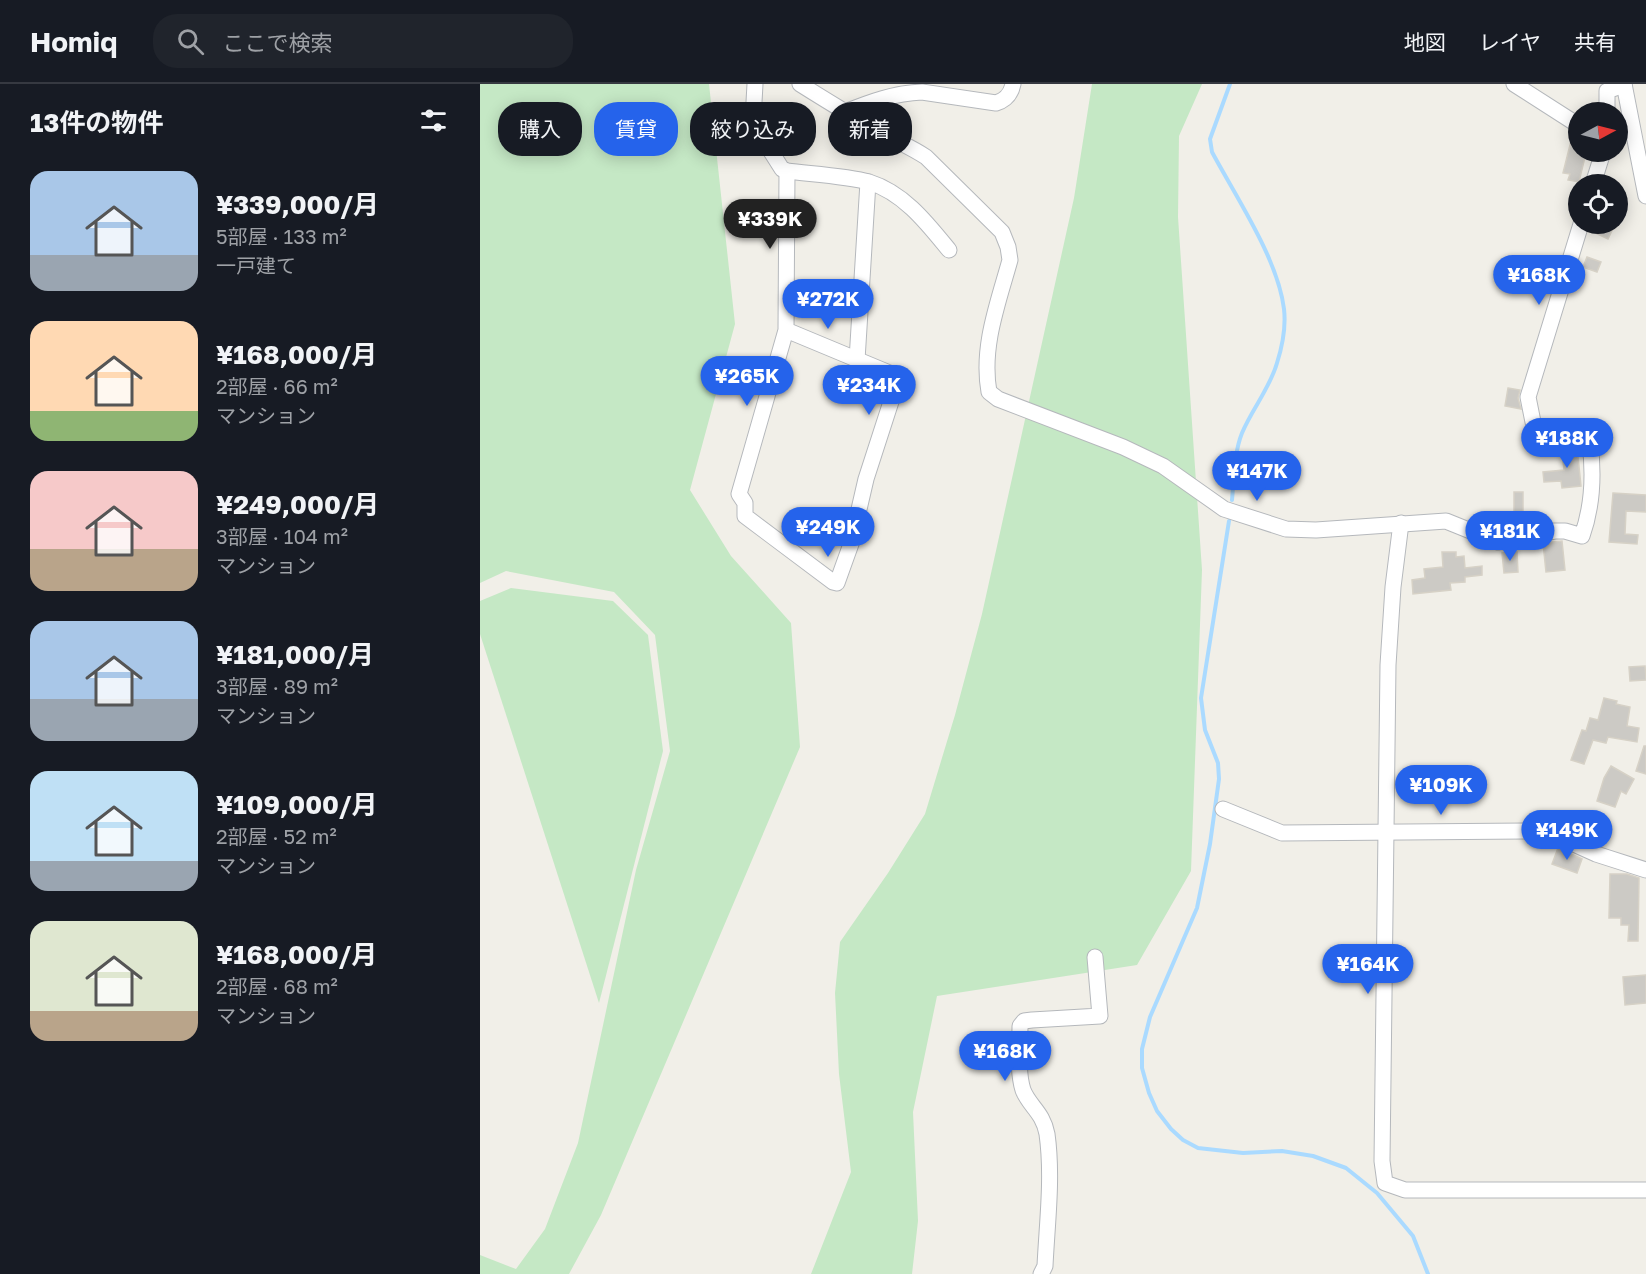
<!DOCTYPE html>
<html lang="ja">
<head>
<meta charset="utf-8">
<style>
	:root { --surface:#171b24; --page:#20242c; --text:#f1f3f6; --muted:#9ea1a6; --line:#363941; --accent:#2563eb }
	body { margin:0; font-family:"Golos Text","Noto Sans JP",sans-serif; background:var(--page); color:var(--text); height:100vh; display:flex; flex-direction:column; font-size:22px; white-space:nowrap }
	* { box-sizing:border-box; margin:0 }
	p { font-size:20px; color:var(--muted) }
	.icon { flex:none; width:33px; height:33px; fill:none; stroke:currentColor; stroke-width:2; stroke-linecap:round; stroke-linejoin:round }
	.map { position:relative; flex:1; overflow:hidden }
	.drawer { display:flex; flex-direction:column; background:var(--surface); width:480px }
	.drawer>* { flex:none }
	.guide { position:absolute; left:18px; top:18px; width:570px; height:54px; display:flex; gap:12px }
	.needle { width:39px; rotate:83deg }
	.buttons { position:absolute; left:1088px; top:18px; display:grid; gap:12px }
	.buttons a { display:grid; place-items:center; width:60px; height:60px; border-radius:50%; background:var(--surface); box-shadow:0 3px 15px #0003; font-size:30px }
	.price { position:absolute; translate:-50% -51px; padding:0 14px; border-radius:21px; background:var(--accent); color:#fff; font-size:20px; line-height:39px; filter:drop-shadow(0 2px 3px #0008) }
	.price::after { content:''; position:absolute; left:50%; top:36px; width:18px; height:14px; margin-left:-9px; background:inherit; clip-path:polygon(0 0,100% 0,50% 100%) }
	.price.selected { background:#222; color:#fff }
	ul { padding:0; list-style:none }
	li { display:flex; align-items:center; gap:18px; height:150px; padding:0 30px }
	li span { display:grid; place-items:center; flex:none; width:168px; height:120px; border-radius:18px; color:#555 }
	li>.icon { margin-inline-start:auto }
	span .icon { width:72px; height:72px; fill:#fffc; stroke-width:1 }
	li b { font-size:26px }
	h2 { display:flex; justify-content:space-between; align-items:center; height:72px; padding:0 30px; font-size:26px }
	.tag { padding:0 21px; border-radius:24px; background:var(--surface); box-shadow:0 3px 15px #0003; font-size:21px; line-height:54px }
	.tag.selected { background:var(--accent); color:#fff }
	header { display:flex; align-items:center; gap:36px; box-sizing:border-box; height:84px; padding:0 30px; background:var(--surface); border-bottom:2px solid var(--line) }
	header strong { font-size:28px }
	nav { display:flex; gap:33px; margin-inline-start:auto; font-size:21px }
	.search { width:420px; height:54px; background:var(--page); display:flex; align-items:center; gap:15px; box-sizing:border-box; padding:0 21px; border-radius:24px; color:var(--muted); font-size:22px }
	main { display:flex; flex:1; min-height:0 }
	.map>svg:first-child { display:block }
	.green { fill:#c5e8c5 }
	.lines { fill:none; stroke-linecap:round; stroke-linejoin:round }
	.stream { stroke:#aadaff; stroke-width:4 }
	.building { fill:#cccac5; stroke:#d6d1c6; stroke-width:1.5 }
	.minor-casing { stroke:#b5b8bc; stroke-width:17 }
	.minor { stroke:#fff; stroke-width:15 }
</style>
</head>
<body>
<header>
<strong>Homiq</strong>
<div class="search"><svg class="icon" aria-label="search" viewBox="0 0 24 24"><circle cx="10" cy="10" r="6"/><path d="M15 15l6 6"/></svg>ここで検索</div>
<nav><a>地図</a><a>レイヤ</a><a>共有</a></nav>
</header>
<main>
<section class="drawer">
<h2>13件の物件<svg class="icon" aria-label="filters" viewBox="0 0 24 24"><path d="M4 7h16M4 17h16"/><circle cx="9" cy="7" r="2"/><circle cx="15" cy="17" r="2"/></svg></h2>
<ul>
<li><span style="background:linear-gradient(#a9c7e8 70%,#9aa5b1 0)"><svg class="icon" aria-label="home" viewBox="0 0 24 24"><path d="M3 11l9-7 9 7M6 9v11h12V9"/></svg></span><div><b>¥339,000/月</b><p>5部屋 · 133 m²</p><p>一戸建て</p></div></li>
<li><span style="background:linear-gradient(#ffd9b3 75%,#8fb573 0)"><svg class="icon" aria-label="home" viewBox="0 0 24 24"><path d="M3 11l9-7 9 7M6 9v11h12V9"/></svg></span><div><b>¥168,000/月</b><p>2部屋 · 66 m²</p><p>マンション</p></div></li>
<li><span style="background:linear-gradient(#f6c9c9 65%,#b9a48a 0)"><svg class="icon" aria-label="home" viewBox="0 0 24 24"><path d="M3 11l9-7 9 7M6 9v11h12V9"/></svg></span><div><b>¥249,000/月</b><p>3部屋 · 104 m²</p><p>マンション</p></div></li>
<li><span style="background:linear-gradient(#a9c7e8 65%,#9aa5b1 0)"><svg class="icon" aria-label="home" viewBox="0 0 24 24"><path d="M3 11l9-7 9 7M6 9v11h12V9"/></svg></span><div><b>¥181,000/月</b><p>3部屋 · 89 m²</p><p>マンション</p></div></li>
<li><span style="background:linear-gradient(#bfe0f5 75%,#9aa5b1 0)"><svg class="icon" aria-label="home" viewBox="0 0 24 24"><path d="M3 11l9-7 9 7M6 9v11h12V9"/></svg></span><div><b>¥109,000/月</b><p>2部屋 · 52 m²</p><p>マンション</p></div></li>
<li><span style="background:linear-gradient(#dfe7d0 75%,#b9a48a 0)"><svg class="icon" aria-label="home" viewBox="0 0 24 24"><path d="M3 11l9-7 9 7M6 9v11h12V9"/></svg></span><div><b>¥168,000/月</b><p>2部屋 · 68 m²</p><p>マンション</p></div></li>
</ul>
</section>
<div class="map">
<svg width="1166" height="1190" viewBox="0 0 1166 1190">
	<rect width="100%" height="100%" fill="#f1efe8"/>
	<g class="green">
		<polygon points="0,0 229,0 255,240 210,406 251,472 311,539 320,663 121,1131 89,1190 0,1190 0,1171 36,1185 65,1145 98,1059 156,786 190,667 175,551 134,508 26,487 0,499"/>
		<polygon points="612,0 722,0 699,52 698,133 722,486 711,787 657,881 457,912 433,1028 438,1137 432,1190 331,1190 371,1088 359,990 355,909 360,858 408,789 445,730 475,631 502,530 594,114"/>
		<polygon points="31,504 133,517 168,551 183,667 119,919 0,550 0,517"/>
	</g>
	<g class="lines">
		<g class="stream">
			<path d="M750 0 730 55 732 68C756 113 798 175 804 225 806 242 802 263 797 279 790 304 772 325 762 349 754 369 754 394 752 416"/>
			<polyline points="749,437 721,614 725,646 738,679 739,695 730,760 717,824 670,933 662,965 662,984 669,1009 677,1027 691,1045 703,1056 718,1064 763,1069 802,1067 833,1072 866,1084 897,1109 933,1152 948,1190"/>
		</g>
	</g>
	<g class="building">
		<polygon points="1093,49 1098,51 1098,68 1106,69 1099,98 1088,96 1090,90 1083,89"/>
		<polygon points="1114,140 1135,140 1128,155 1111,147"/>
		<polygon points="1107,173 1121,178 1117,188 1103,183"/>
		<polygon points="1028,304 1040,306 1038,314 1041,325 1025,322"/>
		<polygon points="1090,359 1097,363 1101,402 1082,404 1081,397 1064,398 1063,388 1084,386 1081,360"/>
		<rect x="1034" y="408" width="9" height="27"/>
		<polygon points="1133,409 1166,411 1166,428 1146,427 1145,450 1158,451 1157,460 1129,458"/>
		<polygon points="1082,457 1085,486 1066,488 1063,459"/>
		<polygon points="962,468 976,468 976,473 984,472 985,484 1002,482 1002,491 985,493 985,498 970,499 971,506 933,510 932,496 945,494 944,485 963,483"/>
		<polygon points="1037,468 1038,488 1024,489 1022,469"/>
		<polygon points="1165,582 1166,596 1150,597 1149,583"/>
		<polygon points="1124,614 1137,617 1136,620 1150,623 1147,642 1159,644 1157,658 1128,653 1126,659 1113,656 1104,680 1091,676 1102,646 1106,647 1110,634 1118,636"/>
		<polygon points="1164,662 1166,662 1166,690 1156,687"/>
		<polygon points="1131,682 1154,695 1146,710 1141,707 1135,723 1117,717 1124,694"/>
		<polygon points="1106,736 1119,743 1112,757 1099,752"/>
		<polygon points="1078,764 1102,775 1097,789 1072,780"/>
		<polygon points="1130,790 1147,790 1159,794 1158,857 1148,857 1149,841 1141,841 1141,834 1129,834"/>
		<polygon points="1166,891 1166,919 1145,921 1143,893"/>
	</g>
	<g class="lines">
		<g class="minor-casing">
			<g id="minor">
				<path d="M275 0 273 36 278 47 302 85 307 87C331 90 367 92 389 98 424 109 447 139 469 166"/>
				<path d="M320 0C347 17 373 33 400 48 416 57 431 63 446 73L522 148 528 163 530 176C518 219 501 263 509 308L518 315 643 363 683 382 744 425 806 445 836 446 966 437 1018 458 1037 453 1075 447H1085L1102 452C1113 421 1114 391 1110 359L1093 349 1057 342 1053 338 1048 313 1101 140"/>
				<polyline points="1034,0 1098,41"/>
				<polyline points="1144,0 1166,112"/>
				<path d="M365 28C390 18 414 9 442 8L516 19C526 16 531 10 533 0"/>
				<polyline points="1127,28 1127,7 1144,1"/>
				<polyline points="1113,100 1123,68"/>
				<polyline points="306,246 419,293 386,395 371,460 357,499 353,498 265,432 265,419 259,410 306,246 307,87"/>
				<polyline points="377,276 388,98"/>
				<polyline points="921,439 913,503 908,581 902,1077 905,1099 925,1106 1166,1106"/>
				<polyline points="743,725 802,749 1051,747 1076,752 1116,770 1166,786"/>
				<path d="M561 1190 565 1182C567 1139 573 1093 567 1050 563 1028 549 1022 543 1006 537 987 540 961 540 942L544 937 552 936 620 932 615 873"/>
			</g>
		</g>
		<use href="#minor" class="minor"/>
	</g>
</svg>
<div class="buttons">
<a><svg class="needle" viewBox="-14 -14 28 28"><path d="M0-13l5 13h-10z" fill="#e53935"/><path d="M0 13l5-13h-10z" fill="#9ea1a6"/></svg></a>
<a><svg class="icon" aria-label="locate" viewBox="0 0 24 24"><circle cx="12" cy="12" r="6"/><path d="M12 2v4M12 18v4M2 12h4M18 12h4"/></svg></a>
</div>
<b class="price selected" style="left:290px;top:166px">¥339K</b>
<b class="price" style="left:1059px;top:222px">¥168K</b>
<b class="price" style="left:348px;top:246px">¥272K</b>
<b class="price" style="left:267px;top:323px">¥265K</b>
<b class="price" style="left:389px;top:332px">¥234K</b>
<b class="price" style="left:1087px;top:385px">¥188K</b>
<b class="price" style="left:777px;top:418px">¥147K</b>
<b class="price" style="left:348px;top:474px">¥249K</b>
<b class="price" style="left:1030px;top:478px">¥181K</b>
<b class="price" style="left:961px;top:732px">¥109K</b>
<b class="price" style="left:1087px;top:777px">¥149K</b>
<b class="price" style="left:888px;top:911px">¥164K</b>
<b class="price" style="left:525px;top:998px">¥168K</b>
<div class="guide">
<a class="tag">購入</a>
<a class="tag selected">賃貸</a>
<a class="tag">絞り込み</a>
<a class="tag">新着</a>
</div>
</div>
</main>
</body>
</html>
